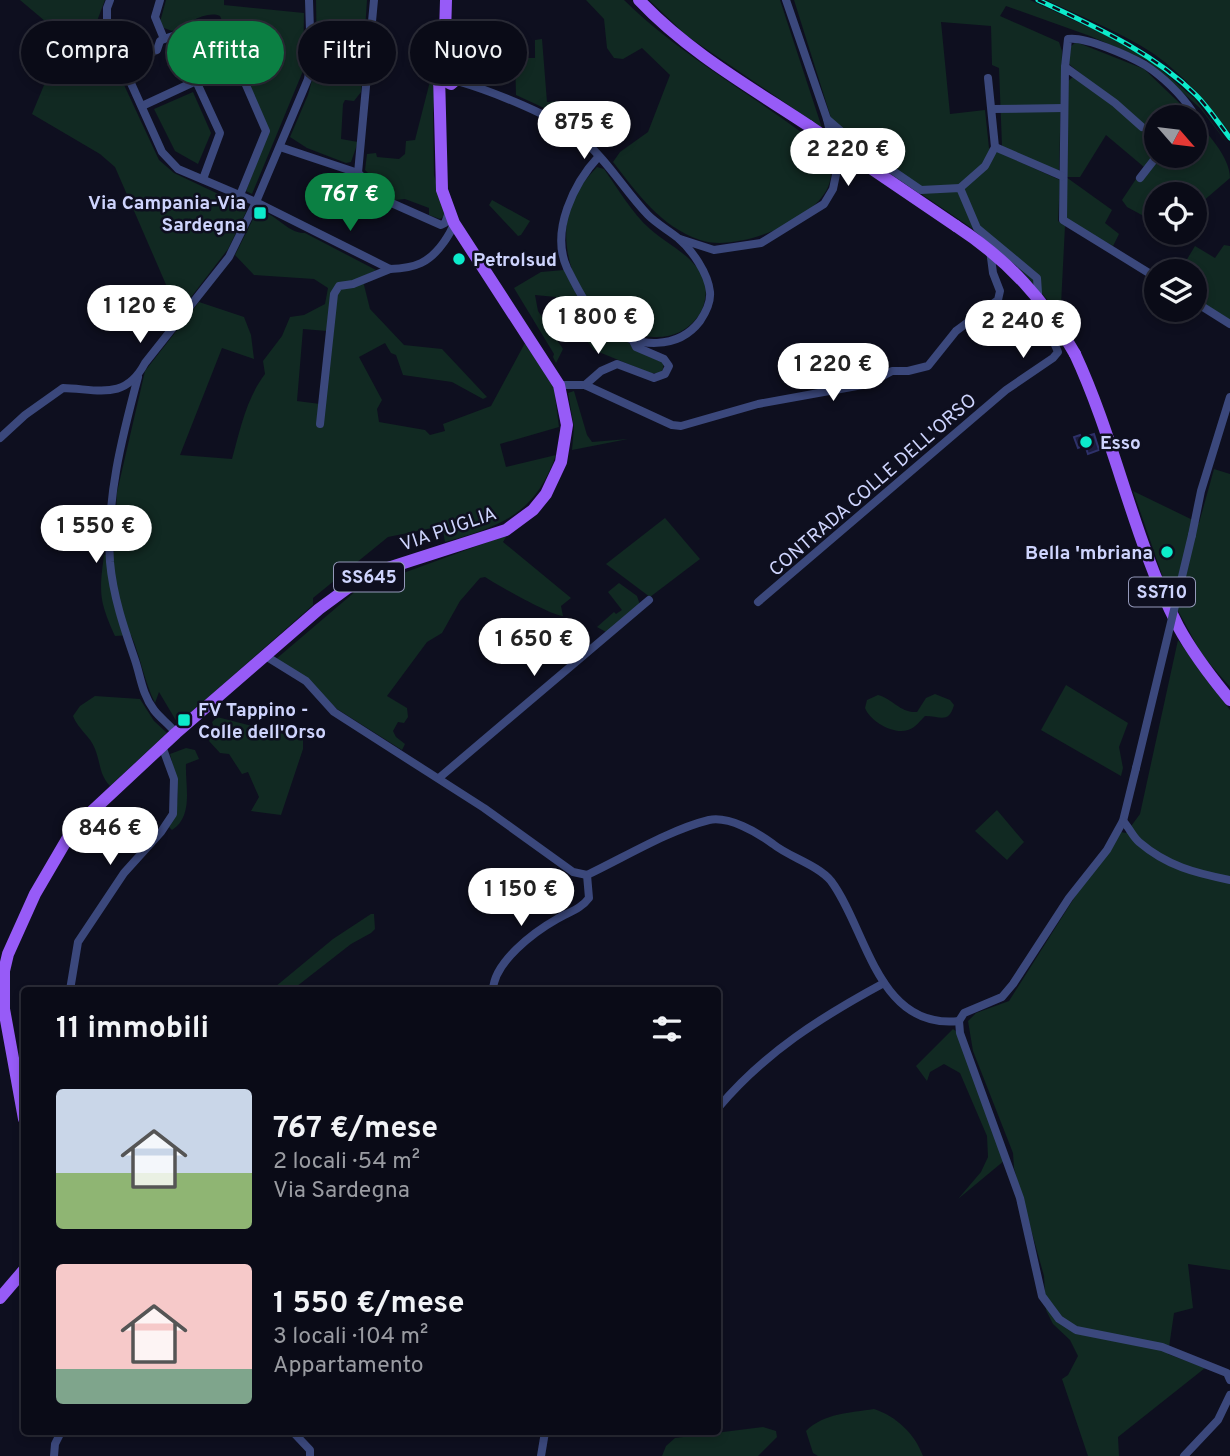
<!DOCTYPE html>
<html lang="it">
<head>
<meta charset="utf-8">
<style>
	:root { --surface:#0a0b17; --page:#131420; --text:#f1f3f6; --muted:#999ba1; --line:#2a2b36; --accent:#0b8043 }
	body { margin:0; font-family:Overpass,sans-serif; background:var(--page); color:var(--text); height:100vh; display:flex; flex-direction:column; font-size:26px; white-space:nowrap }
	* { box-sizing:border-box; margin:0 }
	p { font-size:23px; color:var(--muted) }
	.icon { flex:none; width:38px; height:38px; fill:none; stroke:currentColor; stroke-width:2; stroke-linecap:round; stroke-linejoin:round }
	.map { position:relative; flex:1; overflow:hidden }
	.drawer { position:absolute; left:21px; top:987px; width:700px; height:448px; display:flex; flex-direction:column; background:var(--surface); border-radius:7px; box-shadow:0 4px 10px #0003,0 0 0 2px var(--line) }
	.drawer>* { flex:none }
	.guide { position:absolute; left:21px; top:21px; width:700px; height:63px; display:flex; gap:14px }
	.needle { width:46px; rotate:118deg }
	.fabs { position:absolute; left:1144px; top:105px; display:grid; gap:14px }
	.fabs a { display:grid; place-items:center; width:63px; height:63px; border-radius:50%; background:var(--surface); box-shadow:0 4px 10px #0003,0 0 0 2px var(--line); font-size:35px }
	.price { position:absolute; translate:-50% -60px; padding:0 16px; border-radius:24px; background:#fff; color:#222; font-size:23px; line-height:46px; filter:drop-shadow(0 2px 4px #0008) }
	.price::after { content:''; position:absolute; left:50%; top:42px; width:21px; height:16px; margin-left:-10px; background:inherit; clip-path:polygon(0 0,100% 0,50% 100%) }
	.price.on { background:var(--accent); color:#fff }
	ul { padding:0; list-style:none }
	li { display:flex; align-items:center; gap:21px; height:175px; padding:0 35px }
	li span { display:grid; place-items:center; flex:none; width:196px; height:140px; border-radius:7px; color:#555 }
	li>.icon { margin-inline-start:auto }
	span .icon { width:84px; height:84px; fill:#fffc; stroke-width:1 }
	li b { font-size:30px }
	h2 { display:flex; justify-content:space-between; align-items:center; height:84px; padding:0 35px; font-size:30px }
	.tag { padding:0 24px; border-radius:32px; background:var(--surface); box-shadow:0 4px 10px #0003,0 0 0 2px var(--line); font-size:24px; line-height:63px }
	.tag.on { background:var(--accent); color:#fff }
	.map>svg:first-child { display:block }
	.green { fill:#112922; fill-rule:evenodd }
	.building { fill:#1b1c3f; stroke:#2e316a; stroke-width:2 }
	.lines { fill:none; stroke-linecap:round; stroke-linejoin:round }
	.street-tunnel { stroke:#2b2d40; stroke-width:8; stroke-dasharray:8 4; stroke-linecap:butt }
	.street { stroke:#3b487c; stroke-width:8 }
	.primary { stroke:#975bf7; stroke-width:12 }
	.rail-casing { stroke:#0cebcb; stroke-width:5 }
	.rail { stroke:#0e0f1f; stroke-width:2.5; stroke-dasharray:8; stroke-linecap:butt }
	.street-bridge { stroke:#3b487c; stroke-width:8 }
	.primary-bridge { stroke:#975bf7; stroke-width:12 }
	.poi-dot { fill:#0cebcb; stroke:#0e0f1f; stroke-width:2.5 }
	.labels { text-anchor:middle; stroke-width:5; stroke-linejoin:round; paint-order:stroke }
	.shield { fill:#0e0f1f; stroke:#9499ba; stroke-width:2 }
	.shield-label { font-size:18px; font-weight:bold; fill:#ced4fd }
	.poi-label { font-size:19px; font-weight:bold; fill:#ced4fd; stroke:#0e0f1f; text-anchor:start }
	.street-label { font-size:19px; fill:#ced4fd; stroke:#0e0f1f }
</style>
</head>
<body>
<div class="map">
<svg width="1230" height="1456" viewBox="0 0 1230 1456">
	<rect width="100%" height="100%" fill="#0e0f1f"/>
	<g class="green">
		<polygon points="20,0 105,0 97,21 98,29 159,160 174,173 248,208 228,249 185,305 180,307 174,303 115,167 100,154 32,114 64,37"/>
		<path d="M166 0H224V5L304 13 303 71 252 194 246 191 269 131 220 16C206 10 186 25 172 31L164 28 160 22Z"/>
		<polygon points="316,0 367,0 361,92 354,101 345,100 343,104 341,139 358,142 351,162 346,163 307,148 290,137 308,95 317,62"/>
		<path d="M586 0H624C684 59 760 98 826 151 831 163 833 175 828 187 813 222 735 253 700 240 660 226 638 194 613 162L620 152 648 132 670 75 642 48 623 59 614 58 607 48 604 19Z"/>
		<polygon points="649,0 780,0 822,128 687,36"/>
		<polygon points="794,0 1030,0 1110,37 1150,60 1195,99 1230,147 1200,108 1146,60 1090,36 1006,6 1000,16 1059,42 1062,51 1059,173 1002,146 999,68 992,65 991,26 941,22 950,114 985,110 989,148 1060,180 1058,221 1065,226 1061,305 1055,308 1016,265 976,231 837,137"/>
		<path d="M1046 0H1230V133C1208 104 1184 75 1154 54 1121 32 1082 17 1046 0Z"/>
		<polygon points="542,39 547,102 562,101 555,113 516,95 515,58 535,58 535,40"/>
		<path d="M1076 42 1144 69 1194 117H1157V156H1195V118C1208 135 1230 157 1230 178L1195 208V194H1157V216L1153 221 1127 207 1122 200 1144 167 1106 135 1080 177H1066L1112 210 1105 223 1119 234 1113 246 1066 220 1063 215 1068 81 1073 77 1092 91 1096 86 1069 64V48Z"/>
		<polygon points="438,50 433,113 434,175 446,215 440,219 429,215 429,208 405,199 395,200 365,170 367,154 376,153 377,157 399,159 405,154 406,141 415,140"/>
		<polygon points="193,92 211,133 198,164 175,151 154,109"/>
		<path d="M597 167 604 169C618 189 632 213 650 229 668 245 693 255 704 279 708 289 705 307 699 315 688 331 672 338 653 337 588 334 545 249 577 192 582 183 590 175 597 167Z"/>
		<polygon points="492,200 530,221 521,235 518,236 489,205"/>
		<path d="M257 211C275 211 287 234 305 233L376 270 362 277 370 309 404 345 442 349 487 397 483 399 452 382 403 375 396 355 391 353 385 343 359 357 382 400 377 409 379 422 425 430 430 435 445 431 443 424 491 406 525 343 554 387 559 427 500 444 506 467 556 455C535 514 502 526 445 542L442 526 388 537 313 598V605L178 724 159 692 155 703C144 681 141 658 131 635L115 636C99 600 99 593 104 555L114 552 117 492 145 371 199 302 244 317 251 335 254 359 222 348 180 455 232 459C240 430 246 399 265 374L263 361 282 336 290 317 304 315 325 304 328 288 314 279 254 275 235 255ZM303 329 327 331 320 404 297 401Z"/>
		<polygon points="1224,245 1230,246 1230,321 1195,299 1195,271 1180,271 1195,246 1215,258"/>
		<polygon points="564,270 594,321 627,341 636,351 664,363 662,373 650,373 594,350 557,303 556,297 535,295 538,311 563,349 556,363 553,357 554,354 514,288 541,272"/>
		<polygon points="574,391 587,435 592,442 628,439 572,450 574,427 568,393"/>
		<polygon points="1214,469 1230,474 1230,687 1202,655 1168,592 1133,491 1199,523"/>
		<polygon points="665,518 700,559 650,597 606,564"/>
		<path d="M507 535 503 542 571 598 561 606 563 616C552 616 499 586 485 577L480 578 460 601 442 633 427 642 387 696 407 708 408 717 404 723 398 722 393 731 396 737 405 744 402 750 337 709 305 677 276 659 357 590Z"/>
		<polygon points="619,583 637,596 640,605 606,632 597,627 614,612 616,614 622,610 608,592"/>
		<polygon points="1178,640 1230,710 1230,1270 1188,1264 1193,1308 1174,1313 1168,1354 1205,1368 1118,1437 1119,1456 1088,1456 1062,1379 1068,1375 1078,1356 1070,1340 1053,1324 1046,1310 1044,1276 1014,1168 1013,1153 973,1051 968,1021 976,1013 1009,1001 1076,895 1121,832 1126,833 1140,814"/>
		<polygon points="1066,685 1128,723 1119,747 1123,768 1121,776 1041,730"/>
		<path d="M935 694 950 700 954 705C949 724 940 716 925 716 920 721 915 728 908 730 893 735 870 721 865 708L867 700 878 695C893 699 900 713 917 712L926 698Z"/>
		<path d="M95 696 140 699 154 721 167 733 110 786C99 774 101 764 95 749 91 737 78 729 73 716L80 706Z"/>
		<polygon points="217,717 303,739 303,749 281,815 251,811 259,797 248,772 242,774 229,754 220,753 209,741 214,728 212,722"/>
		<path d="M186 748 195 750 199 759 186 764C185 786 194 816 172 830L169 827C183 802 177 781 170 754Z"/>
		<polygon points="997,810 1024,842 1007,860 975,831"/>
		<polygon points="371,914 374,914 375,929 371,933 351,944 292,990 275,990 275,987 333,939"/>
		<polygon points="953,1029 958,1033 1005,1160 958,1199 981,1172 988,1157 987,1136 960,1073 944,1064 930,1072 927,1081 916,1066"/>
		<path d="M874 1409C896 1416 915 1434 923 1456H818L813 1453 806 1431C824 1413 850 1413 874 1409Z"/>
		<polygon points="763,1427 776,1431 777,1437 758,1456 662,1456 666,1446 675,1438"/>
	</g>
	<polygon class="building" points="1094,434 1099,450 1088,454 1085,445 1078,448 1074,437 1080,435 1081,438"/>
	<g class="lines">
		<polyline class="street-tunnel" points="140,59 157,50"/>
		<g class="street">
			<path d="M110 0 107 8V30L162 152 178 169 256 202 390 269C416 268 429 263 444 242 449 234 453 230 454 221"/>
			<polyline points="160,0 155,17 164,39 211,23 219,23 266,131 240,195"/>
			<polyline points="157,50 160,41 164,39"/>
			<polyline points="124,66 140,59"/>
			<path d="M1065 67 1068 39C1085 36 1129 56 1145 65 1162 76 1181 94 1192 111L1187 117"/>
			<path d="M457 81C491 91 556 116 582 139 608 161 625 191 648 215 657 224 668 230 678 238 692 250 708 273 710 292 711 302 706 312 700 321 678 350 637 348 610 328 589 313 578 290 567 268 550 231 574 183 599 156"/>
			<polyline points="142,106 196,81 220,133 203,179"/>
			<polyline points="992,109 1064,108"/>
			<polyline points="1142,127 1115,103 1065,67 1063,220 1157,278"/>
			<polyline points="280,147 358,173 387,201 441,225 445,223 449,212"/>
			<polyline points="995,147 1062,176"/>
			<polyline points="358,173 374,0"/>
			<polyline points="1140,178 1157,156"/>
			<polyline points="960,188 985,166 995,147 988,78"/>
			<polyline points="680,239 714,250 761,243 824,204 833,189 838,165 827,119 786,0"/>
			<polyline points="1195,302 1230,324"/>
			<path d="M138 377C122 437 106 499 110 562 113 596 124 628 135 660 141 678 142 694 154 710 160 718 169 724 176 733"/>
			<polyline points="559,385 585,385 672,425 681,426 758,404 868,384 892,371 908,371 928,366 956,331 998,300 1000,291 993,273 990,250"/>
			<polyline points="585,385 601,371 617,364 654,378 665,374 669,366 664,359 636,347 633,341"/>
			<polyline points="320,424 334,294 339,286 353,284 390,269"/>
			<path d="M0 438 25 415 63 388C98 389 125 401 145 363L229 257 256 202 308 79 311 61 309 0"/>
			<polyline points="1192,535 1201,491 1230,397"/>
			<polyline points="758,602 1006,390 1053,358 1058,352 1039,308 1037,278 977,228 960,188 921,190 864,151 827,119"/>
			<path d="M264 655 306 681 334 712 484 808 573 872 587 875C625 857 669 830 709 820 729 816 757 832 773 844 789 857 818 865 831 881 867 929 877 1030 959 1021L964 1013 1002 997 1013 984 1069 898 1107 850 1123 821 1136 768"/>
			<polyline points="439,778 649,600"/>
			<path d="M1123 821C1129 827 1132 836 1139 842 1167 866 1195 873 1230 880"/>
			<polyline points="70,990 78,942 124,873 161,832 173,814 174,779 162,746"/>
			<path d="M493 990C494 962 534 932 557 919 569 912 581 909 589 898L587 875"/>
			<polyline points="959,1021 960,1033 1020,1198 1042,1296 1059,1319 1076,1330 1162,1347 1227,1373 1230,1380"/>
			<path d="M718 1108C764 1053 821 1017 884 983"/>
			<polyline points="293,1432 310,1450 310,1456"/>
			<polyline points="54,1456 55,1444 61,1432"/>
			<polyline points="541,1456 545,1432"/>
			<polyline points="1184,1456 1218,1420 1230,1395"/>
		</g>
		<g class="primary">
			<path d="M639 0C688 52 750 87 809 126"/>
			<polyline points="441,79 451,84 460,76 461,71 455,63 442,65"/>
			<polyline points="850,154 956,226"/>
			<path d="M1075 354C1116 442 1133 539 1178 626 1192 652 1211 677 1230 700"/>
			<polyline points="24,1119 4,1009 4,971 8,954 35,894 73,829 176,733 319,609 353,584 388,568 506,530 533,510 546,494 561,462 567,425 559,385 454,223 442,190 439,75 445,35 446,0"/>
			<polyline points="0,1298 24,1270"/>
		</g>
		<g class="rail-casing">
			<path id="rail" d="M1038 0C1095 27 1151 51 1196 95 1209 108 1219 124 1230 138"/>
		</g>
		<use href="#rail" class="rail"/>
		<polyline class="street-bridge" points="1136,768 1192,535"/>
		<g class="primary-bridge">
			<polyline points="809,126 850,154"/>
			<path d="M956 226C1008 260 1045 300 1075 354"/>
		</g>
	</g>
	<g class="poi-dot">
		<rect x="253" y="206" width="14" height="14" rx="3.5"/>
		<circle cx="459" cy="259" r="7"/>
		<circle cx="1086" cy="442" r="7"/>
		<circle cx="1167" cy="552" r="7"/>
		<rect x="177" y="713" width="14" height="14" rx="3.5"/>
	</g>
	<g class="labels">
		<g class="shield">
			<rect x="334" y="562.5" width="70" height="29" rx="5"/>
			<rect x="1129" y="577.5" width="66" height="29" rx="5"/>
		</g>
		<g class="shield-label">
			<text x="369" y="583">SS645</text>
			<text x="1162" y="598">SS710</text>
		</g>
		<g class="poi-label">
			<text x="246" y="209" text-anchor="end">Via Campania-Via<tspan x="246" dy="22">Sardegna</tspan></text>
			<text x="473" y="266">Petrolsud</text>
			<text x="1100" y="449">Esso</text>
			<text x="1153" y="559" text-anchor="end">Bella 'mbriana</text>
			<text x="198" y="716">FV Tappino -<tspan x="198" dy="22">Colle dell'Orso</tspan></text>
		</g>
		<g class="street-label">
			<text transform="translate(872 484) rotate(-41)" y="7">CONTRADA COLLE DELL'ORSO</text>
			<text transform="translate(448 528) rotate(-19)" y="7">VIA PUGLIA</text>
		</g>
	</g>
</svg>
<div class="fabs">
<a><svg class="needle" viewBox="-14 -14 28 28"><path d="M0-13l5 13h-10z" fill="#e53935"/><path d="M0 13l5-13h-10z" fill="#999ba1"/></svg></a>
<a><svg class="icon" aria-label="locate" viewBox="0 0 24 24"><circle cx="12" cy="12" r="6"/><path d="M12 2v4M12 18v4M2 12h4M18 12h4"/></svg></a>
<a><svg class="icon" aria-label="layers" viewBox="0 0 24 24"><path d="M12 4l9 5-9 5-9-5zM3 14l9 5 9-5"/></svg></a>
</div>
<b class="price" style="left:584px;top:161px">875 €</b>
<b class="price" style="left:848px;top:188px">2 220 €</b>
<b class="price on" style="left:350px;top:233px">767 €</b>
<b class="price" style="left:140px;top:345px">1 120 €</b>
<b class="price" style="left:598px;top:356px">1 800 €</b>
<b class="price" style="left:1023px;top:360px">2 240 €</b>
<b class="price" style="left:833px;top:403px">1 220 €</b>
<b class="price" style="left:96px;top:565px">1 550 €</b>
<b class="price" style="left:534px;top:678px">1 650 €</b>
<b class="price" style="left:110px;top:867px">846 €</b>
<b class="price" style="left:521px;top:928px">1 150 €</b>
<div class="guide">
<a class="tag">Compra</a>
<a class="tag on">Affitta</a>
<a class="tag">Filtri</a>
<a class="tag">Nuovo</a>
</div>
<section class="drawer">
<h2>11 immobili<svg class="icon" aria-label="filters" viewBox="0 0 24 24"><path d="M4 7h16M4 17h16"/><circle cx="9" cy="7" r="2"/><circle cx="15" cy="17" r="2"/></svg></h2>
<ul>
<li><span style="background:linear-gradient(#c9d6e8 60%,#8fb573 0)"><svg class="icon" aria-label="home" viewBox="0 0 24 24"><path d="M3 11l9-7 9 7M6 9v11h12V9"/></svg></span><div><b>767 €/mese</b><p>2 locali · 54 m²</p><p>Via Sardegna</p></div></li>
<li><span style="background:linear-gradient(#f6c9c9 75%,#7fa58c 0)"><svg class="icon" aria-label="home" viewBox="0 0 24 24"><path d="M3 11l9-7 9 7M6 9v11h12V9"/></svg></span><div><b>1 550 €/mese</b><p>3 locali · 104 m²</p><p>Appartamento</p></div></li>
</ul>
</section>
</div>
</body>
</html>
